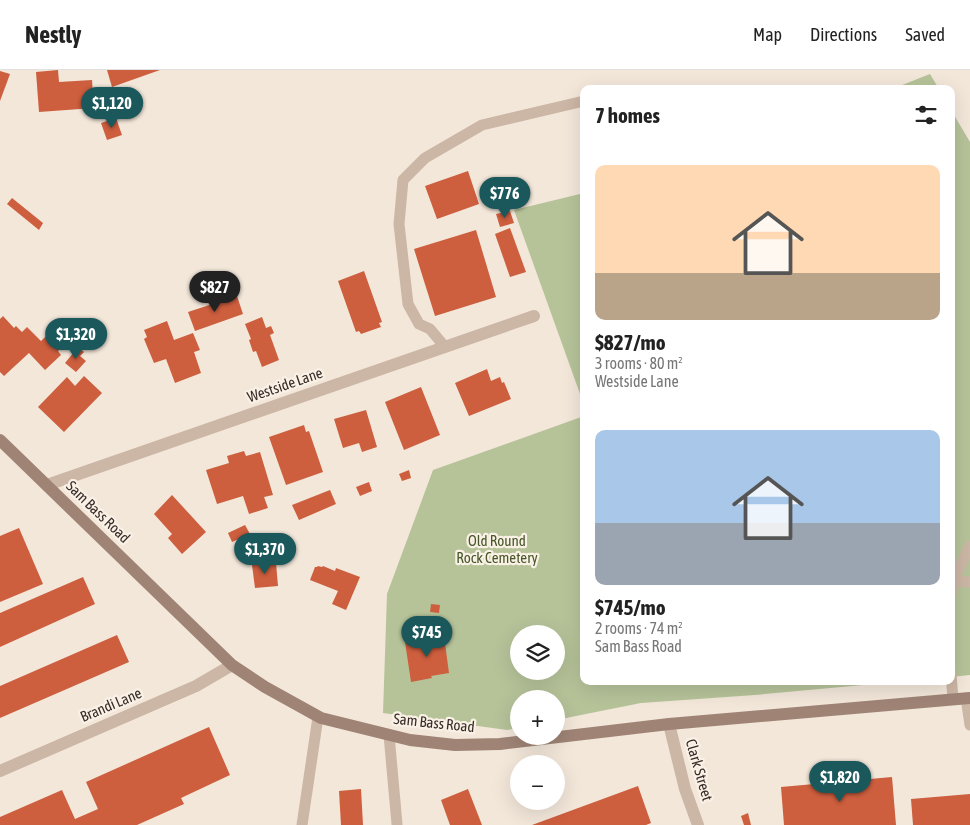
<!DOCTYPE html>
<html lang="en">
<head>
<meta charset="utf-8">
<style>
	:root { --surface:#fff; --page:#f6f6f6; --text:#222; --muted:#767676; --line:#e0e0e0; --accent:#1a585b }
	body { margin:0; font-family:"Asap Condensed",sans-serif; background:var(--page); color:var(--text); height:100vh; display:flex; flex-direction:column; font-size:19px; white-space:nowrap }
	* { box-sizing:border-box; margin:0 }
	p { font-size:16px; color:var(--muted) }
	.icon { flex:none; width:28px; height:28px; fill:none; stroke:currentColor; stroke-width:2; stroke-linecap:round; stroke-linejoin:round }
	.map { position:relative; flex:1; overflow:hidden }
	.sheet { position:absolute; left:580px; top:15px; width:375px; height:600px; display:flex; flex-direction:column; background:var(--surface); border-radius:10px; box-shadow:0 5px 20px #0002 }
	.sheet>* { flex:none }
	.fabs { position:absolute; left:510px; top:555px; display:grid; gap:10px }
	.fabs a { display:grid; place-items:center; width:55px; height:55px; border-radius:50%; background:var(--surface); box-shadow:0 5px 20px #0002; font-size:25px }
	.price { position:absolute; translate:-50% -42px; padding:0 11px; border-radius:18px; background:var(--accent); color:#fff; font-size:16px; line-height:32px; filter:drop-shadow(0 1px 2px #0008) }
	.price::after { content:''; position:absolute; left:50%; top:30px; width:15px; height:11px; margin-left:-8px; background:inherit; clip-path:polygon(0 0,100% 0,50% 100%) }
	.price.active { background:#222; color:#fff }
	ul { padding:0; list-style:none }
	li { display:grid; align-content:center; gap:10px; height:265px; padding:0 15px }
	li span { display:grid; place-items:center; height:155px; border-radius:10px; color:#555 }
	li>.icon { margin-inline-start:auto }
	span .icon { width:90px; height:90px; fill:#fffc; stroke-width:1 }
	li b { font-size:21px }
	h2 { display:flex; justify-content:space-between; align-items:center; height:60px; padding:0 15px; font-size:21px }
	header { display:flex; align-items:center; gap:30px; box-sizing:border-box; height:70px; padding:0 25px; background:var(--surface); border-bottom:1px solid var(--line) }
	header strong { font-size:24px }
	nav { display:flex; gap:28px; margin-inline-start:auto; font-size:18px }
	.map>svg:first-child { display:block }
	.green { fill:#b6c399; fill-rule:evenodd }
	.building { fill:#cd5e3e }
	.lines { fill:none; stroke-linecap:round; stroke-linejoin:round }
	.service { stroke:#ccb6a5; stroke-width:11 }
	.minor { stroke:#ccb6a5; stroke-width:12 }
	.secondary { stroke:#9f8476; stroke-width:12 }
	.labels { text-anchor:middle; stroke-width:4.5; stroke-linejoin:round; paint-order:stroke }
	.street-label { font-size:15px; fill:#372c27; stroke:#faf1e6 }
	.park-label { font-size:15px; fill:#475729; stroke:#faf1e6 }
</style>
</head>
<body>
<header>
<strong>Nestly</strong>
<nav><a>Map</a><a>Directions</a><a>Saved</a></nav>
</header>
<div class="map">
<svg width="970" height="755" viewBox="0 0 970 755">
	<rect width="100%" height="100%" fill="#f3e7da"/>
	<g class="green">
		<polygon points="930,4 939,19 892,19"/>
		<polygon points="951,40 970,72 970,605 951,607"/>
		<polygon points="584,123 584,335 514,140"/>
		<path d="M584 346V611H907L755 625 641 633 556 650V629H519V658L507 660 383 643 387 524 433 400ZM519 564H556V601H519Z"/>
	</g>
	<g class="building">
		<polygon points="58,0 59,12 92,10 94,38 39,42 36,2"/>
		<polygon points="107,0 160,0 112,17"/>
		<polygon points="0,1 10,4 0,31"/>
		<polygon points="116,48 122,65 107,70 101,53"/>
		<polygon points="468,101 479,134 437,149 425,116"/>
		<polygon points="12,128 43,153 39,160 7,134"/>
		<polygon points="510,141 514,153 500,157 496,144"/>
		<polygon points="510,158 526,202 510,207 495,164"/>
		<polygon points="476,160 496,227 435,246 414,179"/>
		<polygon points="364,201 382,252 379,253 381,257 361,264 359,261 356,262 338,211"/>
		<polygon points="237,226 243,244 195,261 188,242"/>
		<polygon points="3,246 14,258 16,256 22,262 27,257 41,271 63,250 71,258 67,262 72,268 58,281 61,285 45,300 29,283 4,306 0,302 0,249"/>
		<polygon points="262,247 266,258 271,256 274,263 270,265 279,290 262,297 256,281 253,282 249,270 251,269 245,254"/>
		<polygon points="167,251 174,270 193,263 200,280 194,282 201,303 175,313 166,289 154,293 144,269 147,267 144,260"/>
		<polygon points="78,277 84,282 80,286 86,291 76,302 65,293"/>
		<polygon points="487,299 491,311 500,307 502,313 504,312 511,329 469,346 455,313"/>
		<polygon points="84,306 102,323 64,362 38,337 67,307 75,316"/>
		<polygon points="421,317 440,365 404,380 385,332"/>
		<polygon points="366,340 377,377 362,382 359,373 343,378 334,349"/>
		<polygon points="304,355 306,362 309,361 323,402 286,415 269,367"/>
		<polygon points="244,381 246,386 260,382 273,425 264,427 268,438 249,444 243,426 217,434 206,400 229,393 227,386"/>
		<polygon points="409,400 411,408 402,411 399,404"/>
		<polygon points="369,412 372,421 360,426 356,417"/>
		<polygon points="330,420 336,434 299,450 292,435"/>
		<polygon points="172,425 206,462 182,484 168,468 172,464 154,444"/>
		<polygon points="245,455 250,464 232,472 228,463"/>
		<polygon points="19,458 43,514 0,532 0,466"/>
		<polygon points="276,493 278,516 255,518 252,495"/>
		<polygon points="318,496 322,497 323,496 335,501 336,498 360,507 346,540 332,534 338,521 310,510 315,497 317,497"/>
		<polygon points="83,507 95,534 0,577 0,543"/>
		<polygon points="431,534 440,535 439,543 430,542"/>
		<polygon points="117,565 129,592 0,648 0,616"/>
		<polygon points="444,566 449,603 431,606 432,608 411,612 405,572"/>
		<polygon points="209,657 230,705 181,728 184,734 137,755 0,755 0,747 62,720 75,749 98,739 86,712"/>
		<polygon points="892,707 896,755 784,755 781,717"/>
		<polygon points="638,716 651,753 646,755 532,755"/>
		<polygon points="361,719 363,755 341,755 339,721"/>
		<polygon points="468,719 482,755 450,755 441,730"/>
		<polygon points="970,724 970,755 913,755 911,729"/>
		<polygon points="748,743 751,755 744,755 741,746"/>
	</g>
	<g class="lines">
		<g class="service">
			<polyline points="445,277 430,259 419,254 408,234 399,154 403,110 425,88 482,55 584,31"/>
			<polyline points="951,511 970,512"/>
			<polyline points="951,526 953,511 970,476"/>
			<polyline points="951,604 953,629"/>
			<polyline points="966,628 970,655"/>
			<polyline points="389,665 397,754"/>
			<polyline points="302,755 318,647"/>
		</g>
		<g class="minor">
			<polyline points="47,415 534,246"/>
			<polyline points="669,654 685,719 698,755"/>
			<polyline points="0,701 196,616 232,595"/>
		</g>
		<polyline class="secondary" points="0,370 232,595 265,617 321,648 410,670 455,675 500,674 669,654 970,628"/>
	</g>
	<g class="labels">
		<g class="street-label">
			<text transform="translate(285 315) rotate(-19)" y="5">Westside Lane</text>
			<text transform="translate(98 442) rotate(44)" y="5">Sam Bass Road</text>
			<text transform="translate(111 635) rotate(-23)" y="5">Brandi Lane</text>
			<text transform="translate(434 653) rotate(6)" y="5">Sam Bass Road</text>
			<text transform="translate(699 700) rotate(74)" y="5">Clark Street</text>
		</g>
		<g class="park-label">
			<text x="497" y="476">Old Round<tspan x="497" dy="17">Rock Cemetery</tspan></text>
		</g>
	</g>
</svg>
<div class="fabs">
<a><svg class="icon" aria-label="layers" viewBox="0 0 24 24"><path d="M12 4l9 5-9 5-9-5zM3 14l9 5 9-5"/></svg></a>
<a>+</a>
<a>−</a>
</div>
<b class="price" style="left:112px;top:59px">$1,120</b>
<b class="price" style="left:505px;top:149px">$776</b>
<b class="price active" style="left:215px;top:243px">$827</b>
<b class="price" style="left:76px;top:290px">$1,320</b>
<b class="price" style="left:265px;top:505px">$1,370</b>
<b class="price" style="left:427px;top:588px">$745</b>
<b class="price" style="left:840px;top:733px">$1,820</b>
<section class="sheet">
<h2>7 homes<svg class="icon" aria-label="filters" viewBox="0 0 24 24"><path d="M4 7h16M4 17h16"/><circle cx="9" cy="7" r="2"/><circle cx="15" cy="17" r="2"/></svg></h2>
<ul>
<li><span style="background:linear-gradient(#ffd9b3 70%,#b9a48a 0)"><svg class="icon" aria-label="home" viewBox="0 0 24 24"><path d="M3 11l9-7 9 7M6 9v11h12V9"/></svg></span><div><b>$827/mo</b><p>3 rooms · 80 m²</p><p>Westside Lane</p></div></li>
<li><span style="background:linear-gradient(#a9c7e8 60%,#9aa5b1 0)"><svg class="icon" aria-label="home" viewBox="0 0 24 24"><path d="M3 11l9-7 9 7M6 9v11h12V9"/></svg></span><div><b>$745/mo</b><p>2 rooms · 74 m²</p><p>Sam Bass Road</p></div></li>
</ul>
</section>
</div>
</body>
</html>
